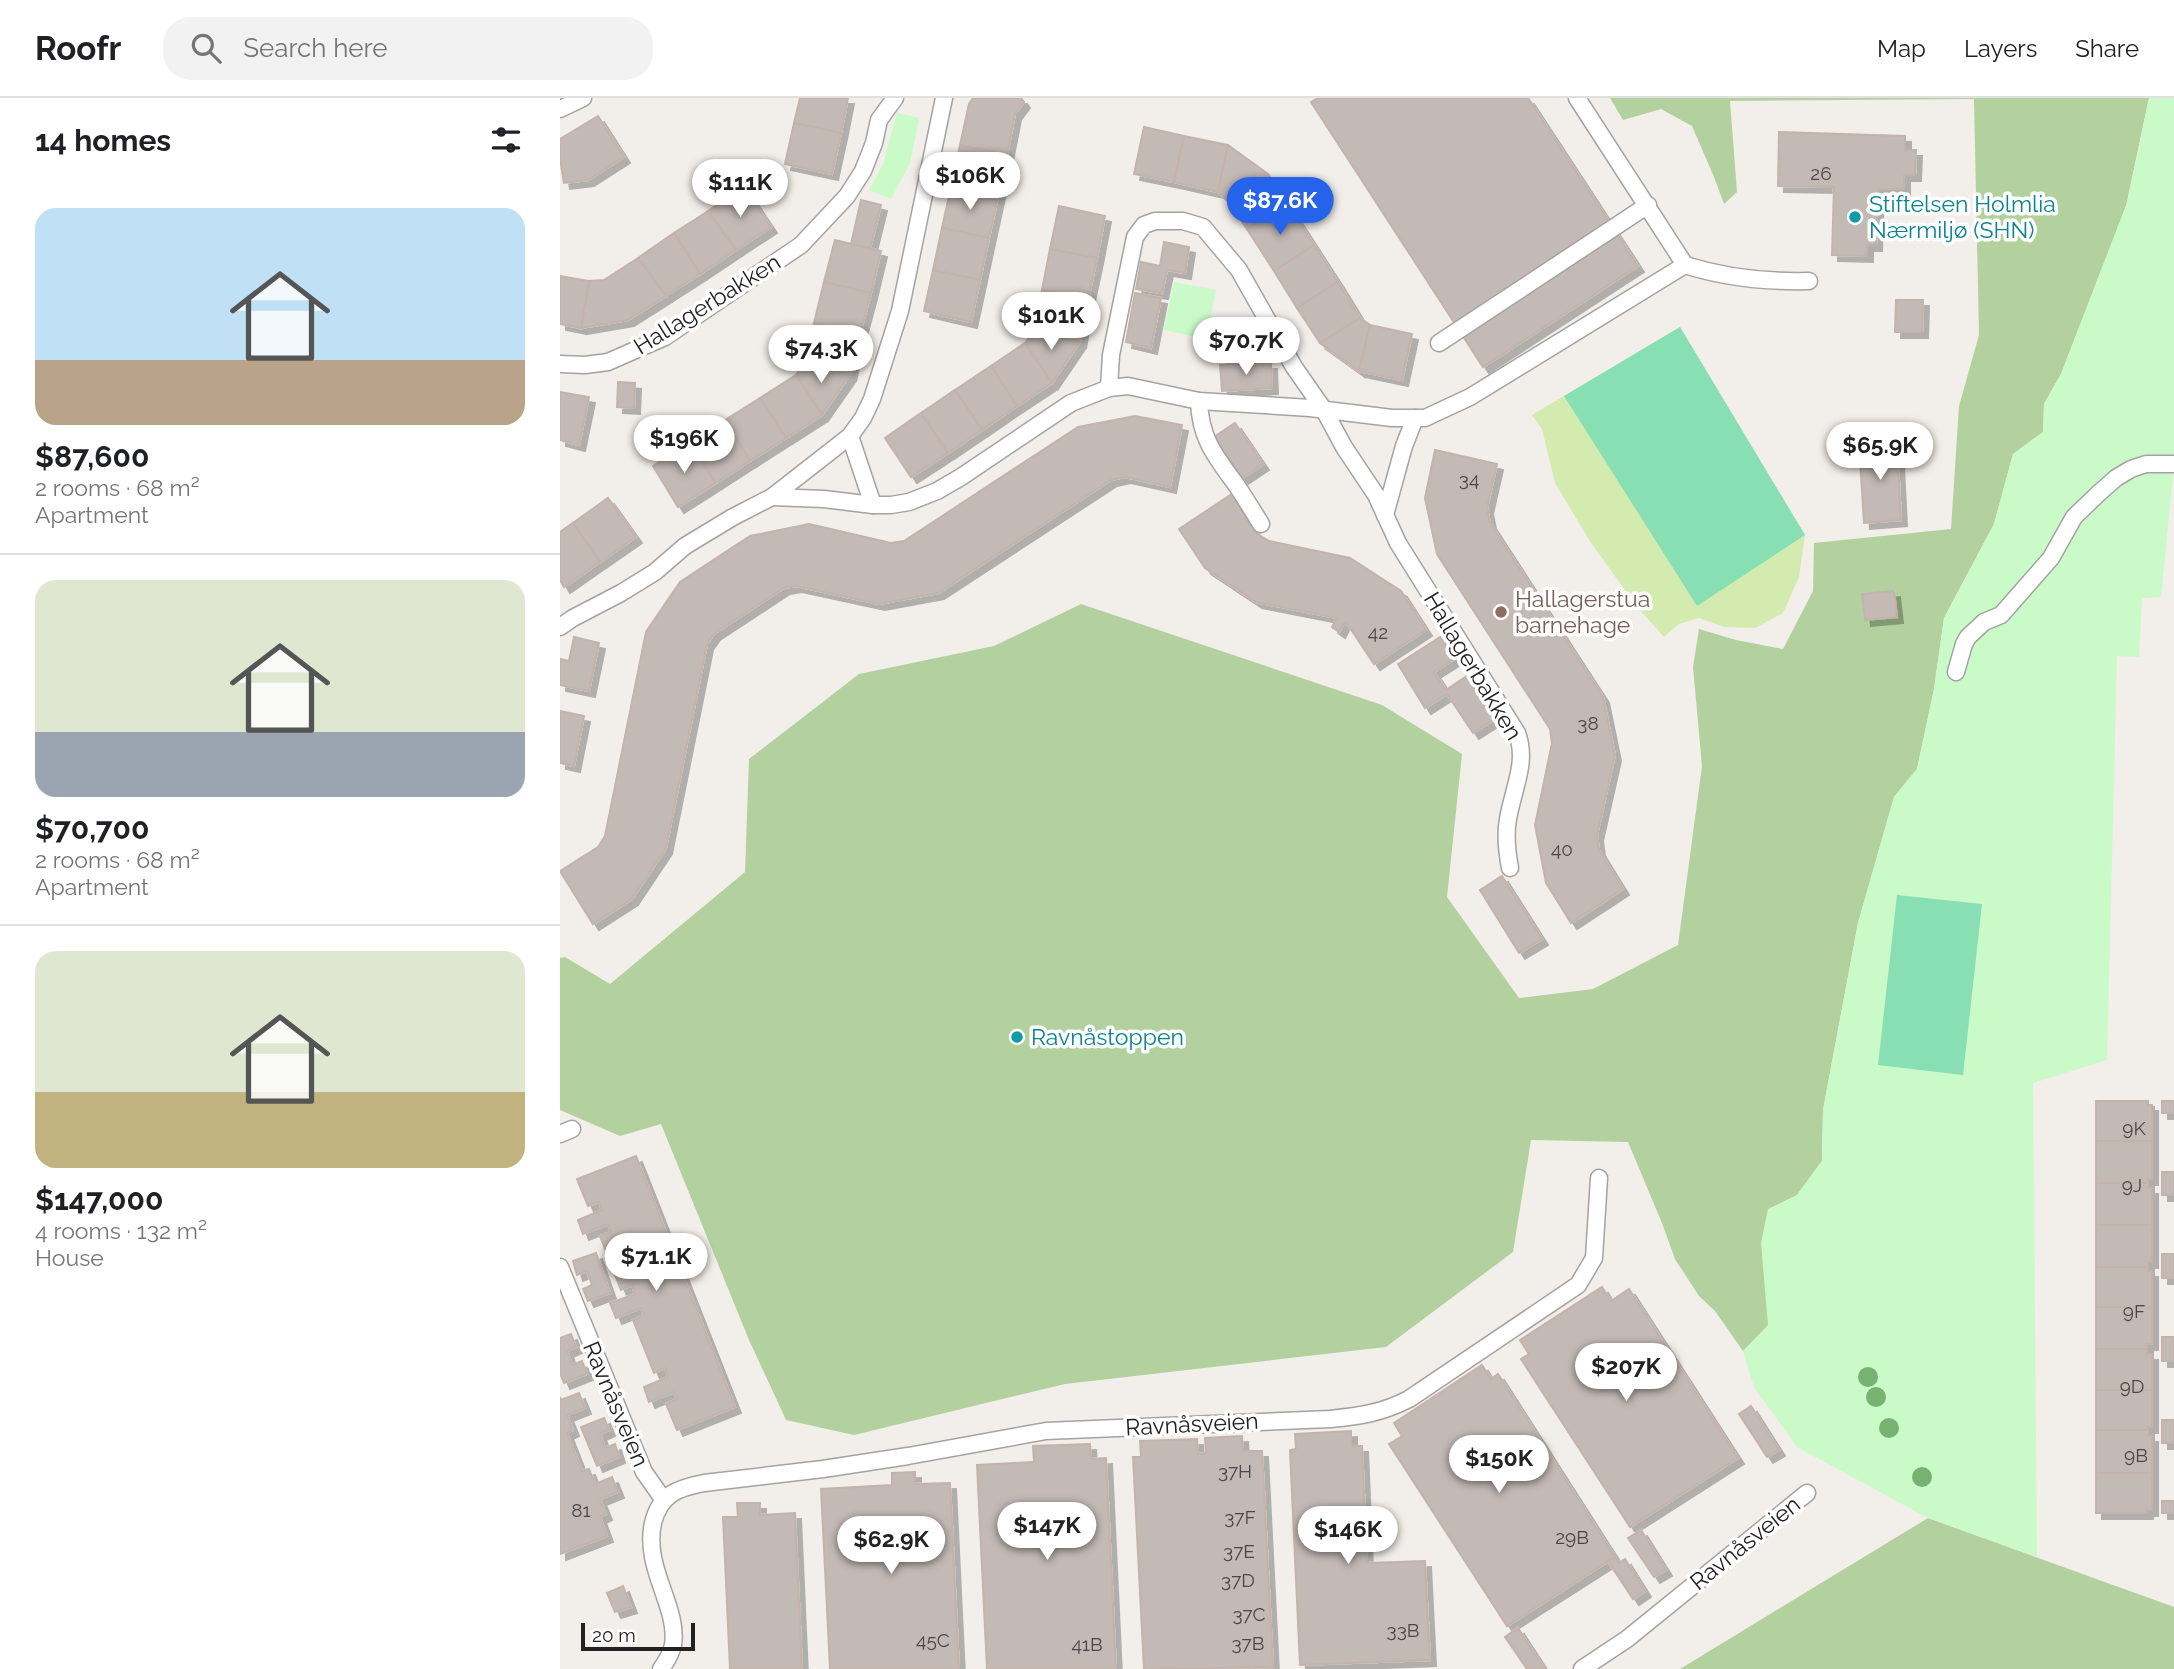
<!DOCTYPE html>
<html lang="en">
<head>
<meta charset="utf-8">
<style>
	:root { --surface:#fff; --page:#f2f2f2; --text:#202124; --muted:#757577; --line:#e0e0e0; --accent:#2563eb }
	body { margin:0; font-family:Raleway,sans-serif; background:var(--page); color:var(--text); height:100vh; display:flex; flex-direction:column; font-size:26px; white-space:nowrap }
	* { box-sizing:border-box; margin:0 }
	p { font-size:23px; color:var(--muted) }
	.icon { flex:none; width:38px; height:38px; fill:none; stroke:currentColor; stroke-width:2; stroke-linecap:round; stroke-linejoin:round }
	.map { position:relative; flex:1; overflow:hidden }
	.side { display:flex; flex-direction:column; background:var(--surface); width:560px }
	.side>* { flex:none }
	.scale { position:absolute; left:21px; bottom:18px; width:114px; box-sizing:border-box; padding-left:7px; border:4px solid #222; border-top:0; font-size:19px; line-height:24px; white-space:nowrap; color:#222; -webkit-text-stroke:5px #fff; paint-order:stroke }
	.price { position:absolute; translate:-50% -60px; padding:0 16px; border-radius:24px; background:#fff; color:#222; font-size:23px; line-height:46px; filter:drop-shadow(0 2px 4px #0008) }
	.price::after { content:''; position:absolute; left:50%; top:42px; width:21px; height:16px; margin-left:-10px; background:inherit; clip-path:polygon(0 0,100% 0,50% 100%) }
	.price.on { background:var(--accent); color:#fff }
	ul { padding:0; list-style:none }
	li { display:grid; align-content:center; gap:14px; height:371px; padding:0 35px }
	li+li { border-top:2px solid var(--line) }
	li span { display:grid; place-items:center; height:217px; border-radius:21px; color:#555 }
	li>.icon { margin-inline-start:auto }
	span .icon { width:126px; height:126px; fill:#fffc; stroke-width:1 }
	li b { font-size:30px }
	h2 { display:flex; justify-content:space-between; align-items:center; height:84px; padding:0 35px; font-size:30px }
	header { display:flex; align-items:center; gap:42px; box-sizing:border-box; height:98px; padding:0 35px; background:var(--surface); border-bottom:2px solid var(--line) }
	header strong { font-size:33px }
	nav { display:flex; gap:38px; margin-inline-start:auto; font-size:24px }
	.search { width:490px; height:63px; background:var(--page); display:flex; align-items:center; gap:18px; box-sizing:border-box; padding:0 24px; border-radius:28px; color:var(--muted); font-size:26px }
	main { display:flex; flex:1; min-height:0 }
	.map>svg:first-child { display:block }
	.grass { fill:#d4ebb0 }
	.forest { fill:#b3d19e }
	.park { fill:#cafac8 }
	.pitch { fill:#88dfb3 }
	.building { fill:#c3b9b5; stroke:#c4b3ab; stroke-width:2; filter:url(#shadow) }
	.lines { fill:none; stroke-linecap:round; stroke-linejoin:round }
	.lane-casing { stroke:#a3a3a3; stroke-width:19 }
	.lane { stroke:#fff; stroke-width:16 }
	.tree { fill:#76b370 }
	.culture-dot { fill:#0f9aa8; stroke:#fff; stroke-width:2.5 }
	.education-dot { fill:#8d6e63; stroke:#fff; stroke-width:2.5 }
	.labels { text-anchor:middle; stroke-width:7; stroke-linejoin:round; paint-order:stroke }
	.number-label { font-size:19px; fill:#4a4847 }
	.culture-label { font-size:23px; fill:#0d838f; stroke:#fff; text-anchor:start }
	.street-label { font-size:23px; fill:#222; stroke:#fff }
	.education-label { font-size:23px; fill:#785e54; stroke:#fff; text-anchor:start }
</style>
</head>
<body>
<header>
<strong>Roofr</strong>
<div class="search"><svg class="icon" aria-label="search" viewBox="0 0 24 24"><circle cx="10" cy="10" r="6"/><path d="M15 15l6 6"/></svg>Search here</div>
<nav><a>Map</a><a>Layers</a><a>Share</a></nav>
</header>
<main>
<section class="side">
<h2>14 homes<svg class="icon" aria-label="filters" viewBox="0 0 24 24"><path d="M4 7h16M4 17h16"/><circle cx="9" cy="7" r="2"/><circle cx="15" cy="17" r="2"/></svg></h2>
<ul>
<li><span style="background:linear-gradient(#bfe0f5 70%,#b9a48a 0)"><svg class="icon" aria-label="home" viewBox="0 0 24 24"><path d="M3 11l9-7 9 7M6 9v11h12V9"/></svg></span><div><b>$87,600</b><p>2 rooms · 68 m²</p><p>Apartment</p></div></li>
<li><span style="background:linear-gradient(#dfe7d0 70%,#9aa5b1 0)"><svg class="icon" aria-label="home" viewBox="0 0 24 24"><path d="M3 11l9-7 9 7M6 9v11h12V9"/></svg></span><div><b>$70,700</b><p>2 rooms · 68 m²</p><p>Apartment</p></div></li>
<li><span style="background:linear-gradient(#dfe7d0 65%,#c2b280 0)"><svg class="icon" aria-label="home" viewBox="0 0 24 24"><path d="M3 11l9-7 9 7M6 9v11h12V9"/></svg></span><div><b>$147,000</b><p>4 rooms · 132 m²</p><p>House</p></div></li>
</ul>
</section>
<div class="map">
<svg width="1614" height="1571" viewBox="0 0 1614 1571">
	<defs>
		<filter id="shadow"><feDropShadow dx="6" dy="6" stdDeviation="0" flood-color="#0004"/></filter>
	</defs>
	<rect width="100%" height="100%" fill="#f2eee9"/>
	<polygon class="grass" points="1120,229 1245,437 1239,479 1223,515 1195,530 1164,529 1139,520 1119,526 1104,539 1078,510 1031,445 995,385 982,331 972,317"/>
	<g class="forest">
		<polygon points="1050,0 1589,0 1566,108 1501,276 1484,306 1483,334 1453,356 1434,426 1384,520 1374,591 1357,671 1334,699 1298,825 1263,1012 1262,1063 1237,1097 1208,1112 1209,1227 1183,1253 1155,1213 1139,1198 1115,1161 1102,1125 1068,1044 971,1042 953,1154 826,1249 505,1286 294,1337 226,1322 189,1242 101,1026 60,1038 0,1012 0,860 5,859 50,886 185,774 189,661 299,576 434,548 521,506 822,607 902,656 887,799 959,900 1033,891 1118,847 1142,668 1133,569 1139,531 1176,542 1223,551 1253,493 1254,445 1391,431 1399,308 1419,237 1414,1 1170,3 1177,94 1164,106 1154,79 1132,28 1101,11 1063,22"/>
		<polygon points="1368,1420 1614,1509 1614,1571 1120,1571"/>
	</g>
	<g class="park">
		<polygon points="1589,0 1614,0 1614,368 1601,499 1582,500 1579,559 1557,558 1547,962 1473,985 1477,1459 1368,1420 1237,1349 1194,1289 1183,1253 1208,1227 1201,1145 1208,1111 1237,1097 1262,1063 1263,1012 1298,825 1334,699 1357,671 1374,591 1384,520 1434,426 1453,356 1483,334 1484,306 1501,276 1567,105"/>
		<polygon points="337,15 359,20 350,65 331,101 309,92 323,66"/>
		<polygon points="614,184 656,192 646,241 604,232"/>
	</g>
	<g class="pitch">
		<polygon points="1120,229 1245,437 1137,508 1004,298"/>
		<polygon points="1337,797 1422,806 1403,977 1318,967"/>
	</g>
	<g class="building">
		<polygon points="240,0 288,0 281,35 234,25"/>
		<polygon points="413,0 461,0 464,4 455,16 447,57 400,47 409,6"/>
		<polygon points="758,0 968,0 1078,168 923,269 751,4"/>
		<polygon points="38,18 64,59 28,82 4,85 0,61 0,41"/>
		<polygon points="234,25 281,35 272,76 225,66"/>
		<polygon points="584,29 624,38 614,84 574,76"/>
		<polygon points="1219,34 1345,38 1345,52 1356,52 1355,77 1344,77 1344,91 1318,91 1316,147 1307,147 1307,158 1272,157 1274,89 1218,88"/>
		<polygon points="624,38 668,47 658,94 614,84"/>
		<polygon points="400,47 447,57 438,99 391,89"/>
		<polygon points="668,47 708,76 727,105 687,131 669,103 658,94"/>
		<polygon points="184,89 211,129 176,152 148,113"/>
		<polygon points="391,89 438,99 429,140 382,130"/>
		<polygon points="301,102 321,107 310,151 291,146"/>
		<polygon points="727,105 754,147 714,173 687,131"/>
		<polygon points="499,108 545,118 537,160 490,151"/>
		<polygon points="148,113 176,152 140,176 114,135"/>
		<polygon points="382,130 429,140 420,182 373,172"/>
		<polygon points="114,135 140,176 106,198 78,160"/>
		<polygon points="275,142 321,153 311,195 264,184"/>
		<polygon points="604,144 629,149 625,175 607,172 602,195 576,191 581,164 600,168"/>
		<polygon points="754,147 778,184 737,210 714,173"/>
		<polygon points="490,151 537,160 528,202 482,192"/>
		<polygon points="78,160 106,198 68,222 21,230 29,183 44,182"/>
		<polygon points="373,172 420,182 411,224 364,213"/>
		<polygon points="0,178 29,183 21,230 0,226"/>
		<polygon points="264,184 311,195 300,236 254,225"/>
		<polygon points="778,184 800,220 760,245 737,210"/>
		<polygon points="482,192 528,202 520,244 473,234"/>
		<polygon points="575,195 601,200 591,250 566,244"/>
		<polygon points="1336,202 1363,202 1362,234 1335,234"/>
		<polygon points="800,220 810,227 799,273 760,245"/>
		<polygon points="679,221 689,234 682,239 673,226"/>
		<polygon points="254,225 300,236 290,277 244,266"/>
		<polygon points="810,227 852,236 842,282 799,273"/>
		<polygon points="473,234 520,244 492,285 465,245"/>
		<polygon points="687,242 688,262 660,263 659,243"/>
		<polygon points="465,245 492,285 457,308 431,268"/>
		<polygon points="711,265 712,290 662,293 660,267"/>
		<polygon points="244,266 290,277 262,317 236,277"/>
		<polygon points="431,268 457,308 422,332 395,292"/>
		<polygon points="236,277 262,317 226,340 200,300"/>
		<polygon points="58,284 75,285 74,310 57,309"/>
		<polygon points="395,292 422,332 388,355 361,315"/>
		<polygon points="0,294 29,299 19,347 0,342"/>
		<polygon points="200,300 226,340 190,363 165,322"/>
		<polygon points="361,315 388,355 351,379 325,340"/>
		<polygon points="575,318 622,327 610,389 565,379 551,382 378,495 319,506 236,488 224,490 154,536 147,546 106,750 72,801 33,826 0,773 38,749 45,738 86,534 120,484 190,438 249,426 331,445 344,443 518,329"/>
		<polygon points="165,322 190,363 156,385 129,345"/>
		<polygon points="675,325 703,366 682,380 654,339"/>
		<polygon points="1337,343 1341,422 1304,425 1299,345"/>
		<polygon points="129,345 156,385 118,409 93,368"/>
		<polygon points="875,352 937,366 927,410 930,425 1043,599 1055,657 1037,737 1039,752 1063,791 1011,825 986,785 975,727 992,645 990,631 877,456 865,400"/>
		<polygon points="672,396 696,435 709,443 790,460 841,493 866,532 814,566 788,527 784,525 779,534 772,529 777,520 696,504 645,470 619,431"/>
		<polygon points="48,400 76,439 40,464 13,425"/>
		<polygon points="13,425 40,464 4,489 0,482 0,434"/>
		<polygon points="1334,493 1337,519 1305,522 1302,496"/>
		<polygon points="14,539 39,545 29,593 0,587 0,561 9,563"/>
		<polygon points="880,539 895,561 874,574 886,592 907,578 935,621 913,635 887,596 865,610 838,566"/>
		<polygon points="0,613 24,618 14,668 0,665"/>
		<polygon points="942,778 982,841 959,855 920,792"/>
		<polygon points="1536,1003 1588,1003 1588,1007 1592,1007 1592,1043 1536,1043"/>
		<rect x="1602" y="1003" width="12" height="12"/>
		<polygon points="1536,1043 1592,1043 1592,1081 1588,1081 1588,1085 1536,1085"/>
		<polygon points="76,1058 175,1309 117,1332 106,1306 117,1301 114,1294 89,1304 84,1289 108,1279 105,1270 94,1275 73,1222 84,1217 81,1210 56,1220 50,1205 75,1196 72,1187 61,1192 40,1138 51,1134 48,1126 23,1136 18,1122 42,1112 39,1104 28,1108 17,1081"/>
		<rect x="1602" y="1074" width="12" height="23"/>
		<polygon points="1536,1085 1588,1085 1588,1090 1592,1090 1592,1127 1536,1127"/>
		<polygon points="1536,1127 1592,1127 1592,1164 1588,1164 1588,1169 1536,1169"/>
		<polygon points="36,1155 50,1195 28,1203 23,1191 32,1187 27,1173 17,1177 13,1163"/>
		<rect x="1602" y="1156" width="12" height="24"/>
		<polygon points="1536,1169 1588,1169 1588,1173 1592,1173 1592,1209 1536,1209"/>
		<polygon points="1042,1189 1051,1203 1069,1191 1178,1360 1070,1429 961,1261 969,1256 960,1242"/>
		<polygon points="1536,1209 1592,1209 1592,1246 1587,1246 1587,1251 1536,1251"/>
		<polygon points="11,1236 16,1249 7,1253 12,1267 22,1263 27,1276 4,1285 0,1275 0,1240"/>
		<rect x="1602" y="1239" width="12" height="24"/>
		<polygon points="1536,1251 1587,1251 1587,1256 1592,1256 1592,1292 1536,1292"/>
		<polygon points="922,1267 931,1281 938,1276 1055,1459 947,1528 829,1346 842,1338 834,1325"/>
		<polygon points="1536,1292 1592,1292 1592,1329 1588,1329 1588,1332 1536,1332"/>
		<polygon points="19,1295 25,1310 7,1317 13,1332 7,1335 22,1373 29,1371 35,1386 52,1379 58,1394 40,1401 46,1416 40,1419 47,1438 0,1456 0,1299 1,1302"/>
		<polygon points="1191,1308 1219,1352 1207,1359 1179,1316"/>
		<polygon points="44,1320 49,1332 40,1336 45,1350 55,1346 59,1359 37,1368 21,1329"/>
		<rect x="1602" y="1322" width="12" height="23"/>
		<polygon points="1536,1332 1588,1332 1588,1338 1592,1338 1592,1375 1536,1375"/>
		<polygon points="791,1333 791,1348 802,1348 807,1465 865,1463 870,1562 740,1567 730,1352 736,1351 735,1336"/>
		<polygon points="682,1338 683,1353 702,1353 713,1569 584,1571 573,1359 581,1359 580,1343 637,1341 638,1356 646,1355 645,1340"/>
		<polygon points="530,1346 531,1361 546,1360 556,1571 427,1571 417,1367 474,1364 473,1348"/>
		<polygon points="355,1374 355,1386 390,1385 399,1571 270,1571 261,1391 332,1387 332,1375"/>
		<polygon points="1536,1375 1592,1375 1592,1412 1587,1412 1587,1415 1536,1415"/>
		<rect x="1602" y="1403" width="12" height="12"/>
		<polygon points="177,1405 200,1405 200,1417 235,1415 242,1571 170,1571 163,1419 178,1419"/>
		<polygon points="1081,1432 1106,1472 1094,1479 1068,1440"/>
		<polygon points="1055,1459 1059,1465 1065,1461 1085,1493 1073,1501 1048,1463"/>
		<polygon points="63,1488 71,1509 55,1514 47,1495"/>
		<polygon points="958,1530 984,1570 982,1571 967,1571 945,1539"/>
	</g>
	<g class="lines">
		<g class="lane-casing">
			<g id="lane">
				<path d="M1017 0 1125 167C1166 180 1206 184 1249 183"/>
				<polyline points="0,11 23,0"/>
				<polyline points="879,245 1088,107"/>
				<polyline points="0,266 25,267 48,264 105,239 241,147 287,98 303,73 314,45 319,22 335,0"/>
				<path d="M549 290 551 257 575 139 584 127 595 123H623L643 129 679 172 734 269 764 312 784 349 816 397 838 445 957 635C968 664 953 691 948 721 945 737 947 754 950 770"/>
				<path d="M639 303C640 341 656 359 677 388 685 400 693 413 701 426"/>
				<polyline points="290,338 313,407 331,407 349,404 377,393 401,379 511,305 549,290 568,288 639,303 750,310 832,320 865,320 910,299 1125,167"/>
				<polyline points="212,399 264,401 313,407"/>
				<polyline points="825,417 844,348 855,320"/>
				<polyline points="0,529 13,520 61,495 95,474 125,448 173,419 212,399 290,338 303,320 312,301 340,213 384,0"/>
				<polyline points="1396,574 1404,546 1408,539 1424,524 1441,517 1491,460 1514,419 1539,395 1556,380 1571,371 1586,366 1614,366"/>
				<polyline points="0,1036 12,1031"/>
				<polyline points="0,1169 84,1374 103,1401"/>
				<path d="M101 1571C106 1564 111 1556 113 1547 119 1509 83 1470 93 1425 100 1396 118 1390 144 1385L263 1371 348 1358 486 1333 770 1321C800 1318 822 1315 849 1301L1018 1187 1034 1160 1039 1080"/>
				<polyline points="1022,1571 1067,1541 1247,1395"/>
			</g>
		</g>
		<use href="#lane" class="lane"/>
	</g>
	<g class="tree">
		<circle cx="1308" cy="1279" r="10"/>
		<circle cx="1316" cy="1299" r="10"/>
		<circle cx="1329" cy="1330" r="10"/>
		<circle cx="1362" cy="1379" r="10"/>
	</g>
	<g class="culture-dot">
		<circle cx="1295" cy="119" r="7"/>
		<circle cx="457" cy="939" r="7"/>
	</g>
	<circle class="education-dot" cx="941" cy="514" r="7"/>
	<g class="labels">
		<g class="number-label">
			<text x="1261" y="82">26</text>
			<text x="909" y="388">34</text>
			<text x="818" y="541">42</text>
			<text x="1028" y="632">38</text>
			<text x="1002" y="758">40</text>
			<text x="1574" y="1037">9K</text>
			<text x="1572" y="1094">9J</text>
			<text x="1574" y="1220">9F</text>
			<text x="1572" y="1295">9D</text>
			<text x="1576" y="1364">9B</text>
			<text x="675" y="1380">37H</text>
			<text x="21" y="1419">81</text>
			<text x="680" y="1426">37F</text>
			<text x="1012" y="1446">29B</text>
			<text x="679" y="1460">37E</text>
			<text x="678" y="1489">37D</text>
			<text x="689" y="1523">37C</text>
			<text x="843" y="1539">33B</text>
			<text x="373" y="1549">45C</text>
			<text x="688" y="1552">37B</text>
			<text x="527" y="1553">41B</text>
		</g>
		<g class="culture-label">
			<text x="1309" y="114">Stiftelsen Holmlia<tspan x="1309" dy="26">Nærmiljø (SHN)</tspan></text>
			<text x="471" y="947">Ravnåstoppen</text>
		</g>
		<g class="street-label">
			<text transform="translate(147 206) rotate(-32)" y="8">Hallagerbakken</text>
			<text transform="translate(913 568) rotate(59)" y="8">Hallagerbakken</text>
			<text transform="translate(56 1306) rotate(67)" y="8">Ravnåsveien</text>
			<text transform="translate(632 1326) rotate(-3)" y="8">Ravnåsveien</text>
			<text transform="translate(1185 1445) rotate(-39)" y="8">Ravnåsveien</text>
		</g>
		<g class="education-label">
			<text x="955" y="509">Hallagerstua<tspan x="955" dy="26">barnehage</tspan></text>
		</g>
	</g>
</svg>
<div class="scale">20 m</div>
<b class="price" style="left:410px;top:114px">$106K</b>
<b class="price" style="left:180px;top:121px">$111K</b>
<b class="price on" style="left:720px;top:139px">$87.6K</b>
<b class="price" style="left:491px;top:254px">$101K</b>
<b class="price" style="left:686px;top:279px">$70.7K</b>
<b class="price" style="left:261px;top:287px">$74.3K</b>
<b class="price" style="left:124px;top:377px">$196K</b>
<b class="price" style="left:1320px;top:384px">$65.9K</b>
<b class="price" style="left:96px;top:1195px">$71.1K</b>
<b class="price" style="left:1066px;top:1305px">$207K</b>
<b class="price" style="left:939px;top:1397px">$150K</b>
<b class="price" style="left:487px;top:1464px">$147K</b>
<b class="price" style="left:788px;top:1468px">$146K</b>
<b class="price" style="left:331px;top:1478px">$62.9K</b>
</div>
</main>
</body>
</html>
